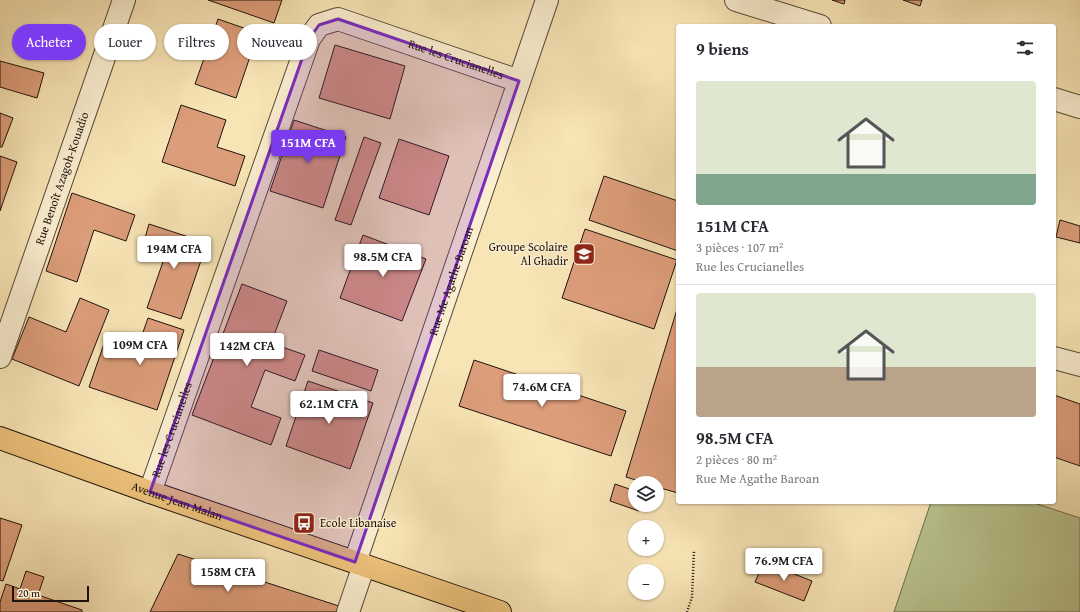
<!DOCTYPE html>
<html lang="fr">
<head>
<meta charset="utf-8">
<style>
	:root { --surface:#fff; --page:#f2f2f3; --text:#2b2b33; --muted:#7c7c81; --line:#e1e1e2; --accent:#7c3aed }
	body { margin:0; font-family:"Gentium Book Plus",serif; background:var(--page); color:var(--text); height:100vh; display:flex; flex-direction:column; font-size:15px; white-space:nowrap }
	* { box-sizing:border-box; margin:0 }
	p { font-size:13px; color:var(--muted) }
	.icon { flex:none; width:22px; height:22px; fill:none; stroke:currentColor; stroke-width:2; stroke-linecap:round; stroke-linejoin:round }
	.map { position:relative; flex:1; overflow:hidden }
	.side { position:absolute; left:676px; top:24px; width:380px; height:480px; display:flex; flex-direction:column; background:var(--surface); border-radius:4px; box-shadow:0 1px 3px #0004 }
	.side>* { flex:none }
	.hud { position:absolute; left:12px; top:24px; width:380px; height:36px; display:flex; gap:8px }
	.tools { position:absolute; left:628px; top:476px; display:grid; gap:8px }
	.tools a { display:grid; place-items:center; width:36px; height:36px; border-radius:50%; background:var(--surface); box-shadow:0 1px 3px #0004; font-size:20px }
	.scale { position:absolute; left:12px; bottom:10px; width:77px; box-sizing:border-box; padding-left:4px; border:2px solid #20130c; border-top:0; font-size:11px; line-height:14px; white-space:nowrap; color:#20130c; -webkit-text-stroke:3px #faeed0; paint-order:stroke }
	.price { position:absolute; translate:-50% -34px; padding:0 9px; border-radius:4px; background:#fff; color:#222; font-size:13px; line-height:26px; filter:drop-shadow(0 1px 2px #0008) }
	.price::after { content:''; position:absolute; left:50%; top:24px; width:12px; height:9px; margin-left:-6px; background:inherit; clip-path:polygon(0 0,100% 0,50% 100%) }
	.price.selected { background:var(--accent); color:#fff }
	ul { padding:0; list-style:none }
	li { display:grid; align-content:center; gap:8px; height:212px; padding:0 20px }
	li+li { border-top:1px solid var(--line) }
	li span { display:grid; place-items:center; height:124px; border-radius:4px; color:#555 }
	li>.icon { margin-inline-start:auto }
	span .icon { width:72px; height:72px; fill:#fffc; stroke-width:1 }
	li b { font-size:17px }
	h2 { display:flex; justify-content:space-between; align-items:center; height:48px; padding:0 20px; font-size:17px }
	.pill { padding:0 14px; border-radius:18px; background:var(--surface); box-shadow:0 1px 3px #0004; font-size:14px; line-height:36px }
	.pill.selected { background:var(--accent); color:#fff }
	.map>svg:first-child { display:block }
	.green { fill:#bac590; stroke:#6d6c4e }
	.building { fill:#dc9d7a; stroke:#20130c }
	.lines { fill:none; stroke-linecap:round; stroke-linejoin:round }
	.minor-casing { stroke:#564836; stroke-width:24 }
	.major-casing { stroke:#20130c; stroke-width:24 }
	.path { stroke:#20130c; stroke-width:2.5; stroke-dasharray:1 2; stroke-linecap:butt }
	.minor { stroke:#faeed0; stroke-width:22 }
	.major { stroke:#ecc27b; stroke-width:22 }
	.marked { fill:#7b2cbf; fill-opacity:0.2; stroke:#7b2cbf; stroke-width:3; stroke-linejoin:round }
	.labels { text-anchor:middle; stroke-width:3; stroke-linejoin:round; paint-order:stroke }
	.street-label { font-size:12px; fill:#20130c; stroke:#faeed0 }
	.poi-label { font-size:12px; fill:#20130c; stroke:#faeed0; text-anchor:end }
</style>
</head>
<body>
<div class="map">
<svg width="1080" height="612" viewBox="0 0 1080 612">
	<rect width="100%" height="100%" fill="#f8e5b6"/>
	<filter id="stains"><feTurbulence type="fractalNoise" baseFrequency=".005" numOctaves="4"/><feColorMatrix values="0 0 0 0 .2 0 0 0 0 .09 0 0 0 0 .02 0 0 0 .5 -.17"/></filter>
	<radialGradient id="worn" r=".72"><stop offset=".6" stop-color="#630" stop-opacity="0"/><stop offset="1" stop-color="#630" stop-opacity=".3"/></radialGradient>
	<polygon class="green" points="931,502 1031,502 1080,518 1080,612 894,612"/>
	<g class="building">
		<polygon points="208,0 282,0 274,23"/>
		<polygon points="832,0 845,0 844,4"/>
		<polygon points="903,0 922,0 920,6"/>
		<polygon points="218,19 258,33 236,98 195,84"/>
		<polygon points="335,45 405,66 390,119 319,98"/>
		<polygon points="0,61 44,73 37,98 0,87"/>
		<polygon points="181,105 226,120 217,147 245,156 235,186 162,162"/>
		<polygon points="0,113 13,118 2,147 0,147"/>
		<polygon points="294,120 346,137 323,208 270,191"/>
		<polygon points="364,137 381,143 351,225 335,220"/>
		<polygon points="399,139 449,156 429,215 379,198"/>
		<polygon points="0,156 17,162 0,211"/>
		<polygon points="604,176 678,201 678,251 589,220"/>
		<polygon points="72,193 135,215 126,241 94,230 77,282 46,271"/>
		<polygon points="1060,220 1080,226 1080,243 1056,237"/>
		<polygon points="149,224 207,243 181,319 147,308 166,253 143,245"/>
		<polygon points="585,229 677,260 654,329 562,298"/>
		<polygon points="363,235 426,259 402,321 340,298"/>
		<polygon points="242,284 287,301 271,343 305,355 295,381 265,370 251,407 281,418 271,445 192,415"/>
		<polygon points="80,298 109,310 79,386 12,359 29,317 66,332"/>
		<polygon points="678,306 678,493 657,487 657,483 645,483 626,477"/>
		<polygon points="148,318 184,330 157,410 89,387 104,344 135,355"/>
		<polygon points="319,350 378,370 371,391 312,371"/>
		<polygon points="474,360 626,411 611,456 459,406"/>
		<polygon points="308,381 373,403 350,469 286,446"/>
		<polygon points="1054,395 1080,404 1080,466 1054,457"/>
		<polygon points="615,484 635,491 635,505 641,505 639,511 610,501"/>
		<polygon points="0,518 22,525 3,581 0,580"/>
		<polygon points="178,554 342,607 340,612 150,612"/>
		<polygon points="764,562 812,581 804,601 755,582"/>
		<polygon points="26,571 44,577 38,595 82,610 82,612 0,612 0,602 6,584 20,589"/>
	</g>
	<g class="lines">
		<g class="minor-casing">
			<g id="minor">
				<polyline points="736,0 820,26"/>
				<polyline points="1054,99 1080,107"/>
				<path id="s1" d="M0 357 124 0"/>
				<polyline points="1054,358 1080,365"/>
				<path id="s2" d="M150 492 309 39 319 25 338 19 519 81"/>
				<path id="s3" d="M355 562 547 0"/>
				<polyline points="348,612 364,565"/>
			</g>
		</g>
		<g class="major-casing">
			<g id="major">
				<path id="s4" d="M0 438 150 492 500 612"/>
			</g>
		</g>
		<polyline class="path" points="687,612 692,597 694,550"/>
		<use href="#minor" class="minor"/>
		<use href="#major" class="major"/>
	</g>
	<path class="marked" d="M338 19 519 81 355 562 150 492 309 39 319 25Z"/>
	<defs>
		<g id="school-square" transform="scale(1.15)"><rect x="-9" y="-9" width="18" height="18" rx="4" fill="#8f2418" stroke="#faeed0"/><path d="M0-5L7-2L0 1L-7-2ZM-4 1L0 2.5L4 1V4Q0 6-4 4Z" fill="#fff"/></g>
		<g id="bus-square" transform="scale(1.15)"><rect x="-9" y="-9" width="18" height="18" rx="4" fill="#8f2418" stroke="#faeed0"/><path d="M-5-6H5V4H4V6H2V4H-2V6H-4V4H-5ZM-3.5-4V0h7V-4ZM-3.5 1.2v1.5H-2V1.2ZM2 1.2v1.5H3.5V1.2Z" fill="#fff"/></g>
	</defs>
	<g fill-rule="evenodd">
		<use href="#school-square" x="584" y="254"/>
		<use href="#bus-square" x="304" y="523"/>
	</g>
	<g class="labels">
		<g class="street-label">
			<text dy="4" stroke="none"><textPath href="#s2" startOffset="642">Rue les Crucianelles</textPath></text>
			<text dy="4" stroke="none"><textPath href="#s1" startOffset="189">Rue Benoît Azagoh-Kouadio</textPath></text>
			<text dy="4" stroke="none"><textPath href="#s3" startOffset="297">Rue Me Agathe Baroan</textPath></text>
			<text dy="4" stroke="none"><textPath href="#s2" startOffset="66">Rue les Crucianelles</textPath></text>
			<text dy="4" stroke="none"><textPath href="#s4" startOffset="188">Avenue Jean Malan</textPath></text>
		</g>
		<g class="poi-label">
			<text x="568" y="251">Groupe Scolaire<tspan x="568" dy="14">Al Ghadir</tspan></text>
			<text x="320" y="527" text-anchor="start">Ecole Libanaise</text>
		</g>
	</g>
	<rect width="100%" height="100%" filter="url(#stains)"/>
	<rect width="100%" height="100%" fill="url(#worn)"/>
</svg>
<div class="tools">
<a><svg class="icon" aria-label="layers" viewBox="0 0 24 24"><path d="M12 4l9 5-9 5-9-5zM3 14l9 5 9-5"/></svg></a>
<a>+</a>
<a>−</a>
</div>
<div class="scale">20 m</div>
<b class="price selected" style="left:308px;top:164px">151M CFA</b>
<b class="price" style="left:174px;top:270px">194M CFA</b>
<b class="price" style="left:383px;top:278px">98.5M CFA</b>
<b class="price" style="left:140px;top:366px">109M CFA</b>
<b class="price" style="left:247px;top:367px">142M CFA</b>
<b class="price" style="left:542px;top:408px">74.6M CFA</b>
<b class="price" style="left:329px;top:425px">62.1M CFA</b>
<b class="price" style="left:784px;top:582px">76.9M CFA</b>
<b class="price" style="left:228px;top:593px">158M CFA</b>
<div class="hud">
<a class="pill selected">Acheter</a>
<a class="pill">Louer</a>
<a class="pill">Filtres</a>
<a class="pill">Nouveau</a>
</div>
<section class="side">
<h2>9 biens<svg class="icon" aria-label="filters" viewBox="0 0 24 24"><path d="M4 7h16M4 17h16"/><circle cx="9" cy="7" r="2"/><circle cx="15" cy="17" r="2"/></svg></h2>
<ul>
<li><span style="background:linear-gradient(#dfe7d0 75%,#7fa58c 0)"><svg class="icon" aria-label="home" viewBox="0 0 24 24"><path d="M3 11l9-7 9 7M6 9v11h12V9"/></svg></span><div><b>151M CFA</b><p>3 pièces · 107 m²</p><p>Rue les Crucianelles</p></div></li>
<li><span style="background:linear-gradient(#dfe7d0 60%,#b9a48a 0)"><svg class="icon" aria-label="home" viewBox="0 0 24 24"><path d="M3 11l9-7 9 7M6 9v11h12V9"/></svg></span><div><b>98.5M CFA</b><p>2 pièces · 80 m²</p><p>Rue Me Agathe Baroan</p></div></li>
</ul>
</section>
</div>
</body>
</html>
